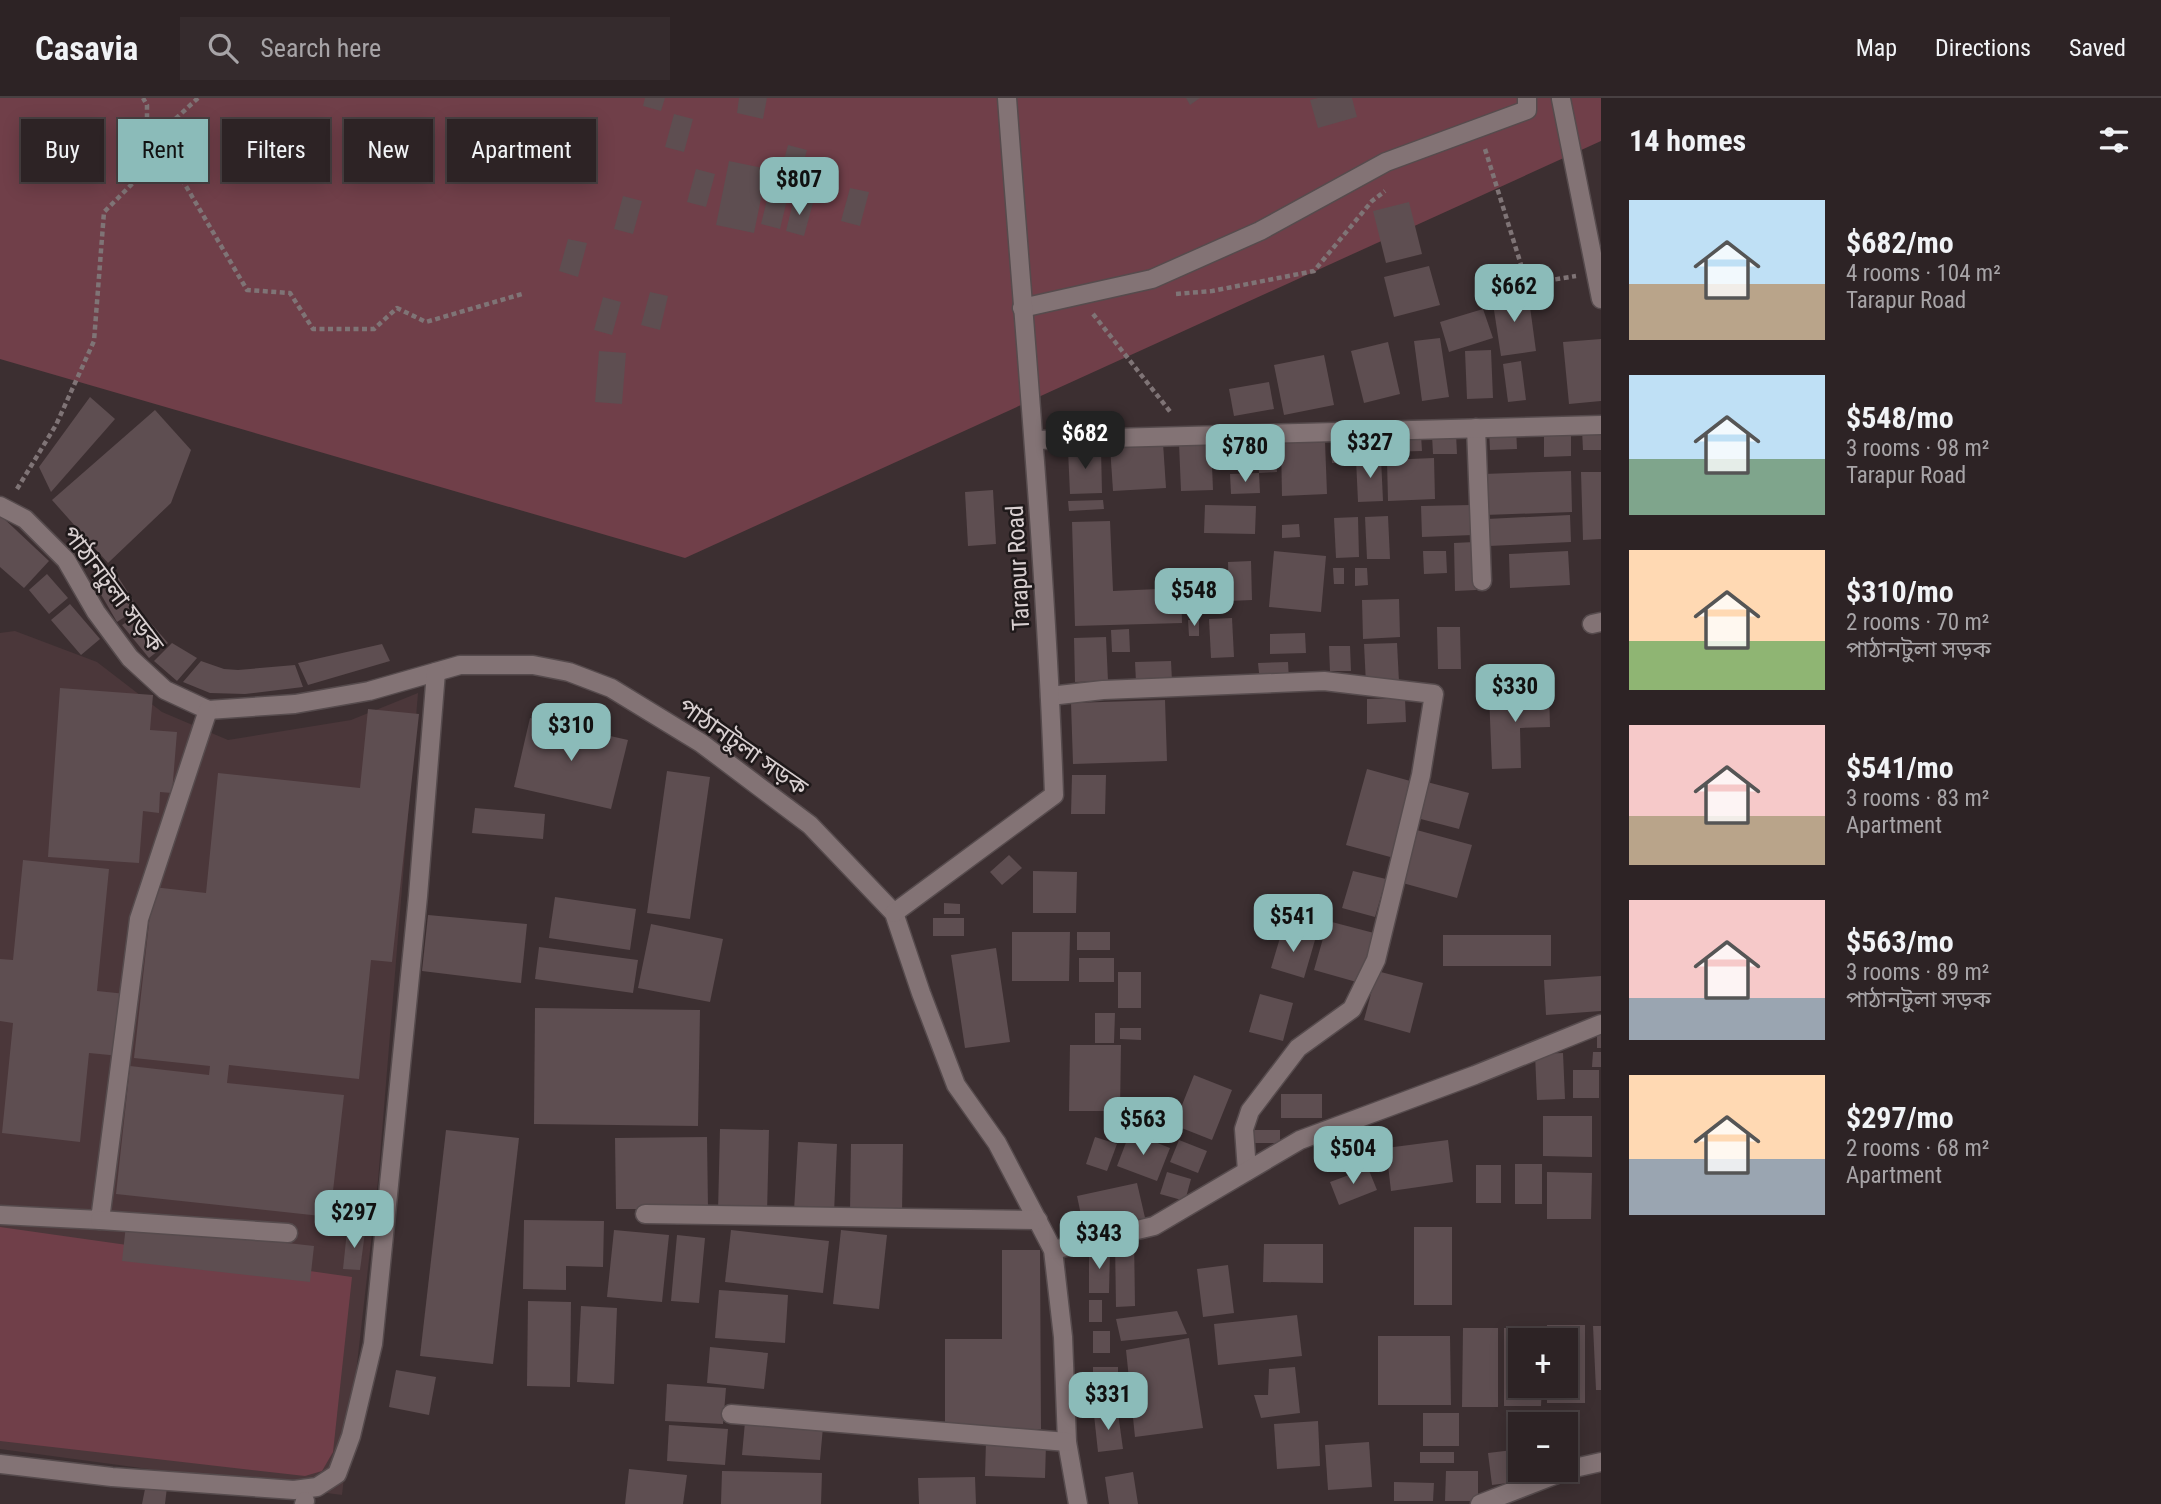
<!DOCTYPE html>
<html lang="en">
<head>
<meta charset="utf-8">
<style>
	:root { --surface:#2d2325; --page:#352b2d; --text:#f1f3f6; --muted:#a7a4a7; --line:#484042; --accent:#8bbbb9 }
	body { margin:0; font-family:"Roboto Condensed","Noto Sans Bengali",sans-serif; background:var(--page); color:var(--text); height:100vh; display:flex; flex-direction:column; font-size:26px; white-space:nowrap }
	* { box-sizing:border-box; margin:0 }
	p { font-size:23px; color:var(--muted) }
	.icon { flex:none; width:38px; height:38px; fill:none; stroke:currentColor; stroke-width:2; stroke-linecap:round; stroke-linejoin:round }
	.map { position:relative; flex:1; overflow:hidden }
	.drawer { display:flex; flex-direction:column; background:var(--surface); width:560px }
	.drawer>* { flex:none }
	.guide { position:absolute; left:21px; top:21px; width:665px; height:63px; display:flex; gap:14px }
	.tools { position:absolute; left:1508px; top:1230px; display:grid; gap:14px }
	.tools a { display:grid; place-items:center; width:70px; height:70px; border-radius:0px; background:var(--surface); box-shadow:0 4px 18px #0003,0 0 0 2px var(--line); font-size:35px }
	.price { position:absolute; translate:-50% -60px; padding:0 16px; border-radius:14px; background:var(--accent); color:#111; font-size:23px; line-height:46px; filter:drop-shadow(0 2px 4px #0008) }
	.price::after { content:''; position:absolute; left:50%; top:42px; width:21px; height:16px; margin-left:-10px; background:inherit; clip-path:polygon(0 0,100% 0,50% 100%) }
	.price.active { background:#222; color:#fff }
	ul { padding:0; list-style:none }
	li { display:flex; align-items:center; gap:21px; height:175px; padding:0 28px }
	li span { display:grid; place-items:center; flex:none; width:196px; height:140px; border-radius:0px; color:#555 }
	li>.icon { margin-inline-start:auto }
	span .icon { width:84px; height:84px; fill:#fffc; stroke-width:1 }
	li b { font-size:30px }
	h2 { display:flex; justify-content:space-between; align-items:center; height:84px; padding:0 28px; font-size:30px }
	.tag { padding:0 24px; border-radius:0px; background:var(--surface); box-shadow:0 4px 18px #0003,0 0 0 2px var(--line); font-size:24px; line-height:63px }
	.tag.active { background:var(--accent); color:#111 }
	header { display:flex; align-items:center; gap:42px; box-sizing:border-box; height:98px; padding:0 35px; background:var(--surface); border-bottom:2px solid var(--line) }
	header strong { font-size:33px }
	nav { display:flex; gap:38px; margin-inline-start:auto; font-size:24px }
	.search { width:490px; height:63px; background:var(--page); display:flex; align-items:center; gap:18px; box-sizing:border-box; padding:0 24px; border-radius:0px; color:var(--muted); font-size:26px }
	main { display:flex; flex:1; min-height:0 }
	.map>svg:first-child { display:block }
	.built { fill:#4b373a }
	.green { fill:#703f49 }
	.building { fill:#5e4e51 }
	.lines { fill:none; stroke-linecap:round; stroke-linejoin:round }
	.minor-casing { stroke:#564b4d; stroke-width:21 }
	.path { stroke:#7f7476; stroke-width:4.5; stroke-dasharray:5 3.5; stroke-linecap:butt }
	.minor { stroke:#837375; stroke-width:18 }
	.labels { text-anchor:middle; stroke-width:5; stroke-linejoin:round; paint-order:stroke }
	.street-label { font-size:24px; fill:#d9d0d1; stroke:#1f191a }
</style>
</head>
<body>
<header>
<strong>Casavia</strong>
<div class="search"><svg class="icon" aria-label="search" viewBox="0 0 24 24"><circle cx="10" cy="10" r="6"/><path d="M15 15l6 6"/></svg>Search here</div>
<nav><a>Map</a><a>Directions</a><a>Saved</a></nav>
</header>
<main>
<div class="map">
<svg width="1601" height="1406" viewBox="0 0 1601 1406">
	<rect width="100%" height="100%" fill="#3c2f31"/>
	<polygon class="built" points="15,533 97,564 162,614 228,642 351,622 418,595 378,1083 342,1397 0,1351 0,535"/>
	<g class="green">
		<polygon points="0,0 1601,0 1601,43 685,460 0,261"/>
		<polygon points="0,1129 352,1179 333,1354 322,1373 305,1378 0,1343"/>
	</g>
	<g class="building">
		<polygon points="645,0 665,0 661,13 643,8"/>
		<polygon points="739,0 767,0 763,21 737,15"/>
		<polygon points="1186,0 1200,0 1190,7"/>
		<polygon points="1318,0 1352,0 1357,19 1318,30 1310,2"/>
		<polygon points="674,16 693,21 684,54 665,49"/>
		<polygon points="539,32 558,37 549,70 530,66"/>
		<polygon points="578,47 596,53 588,85 569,81"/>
		<polygon points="788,47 807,52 798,85 779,80"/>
		<polygon points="729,63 767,71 754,135 716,127"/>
		<polygon points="696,71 715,76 706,109 687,104"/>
		<polygon points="850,90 869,94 860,128 841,123"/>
		<polygon points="769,93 788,98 780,131 761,126"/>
		<polygon points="623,98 642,103 633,136 614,131"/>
		<polygon points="794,100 813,105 804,138 786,133"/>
		<polygon points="1409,104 1422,156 1386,165 1373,113"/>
		<polygon points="568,141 587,145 578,179 559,173"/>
		<polygon points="1429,168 1440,207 1394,219 1384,179"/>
		<polygon points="650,194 668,198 660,232 641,227"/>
		<polygon points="1528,194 1536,253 1501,258 1492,199"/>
		<polygon points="603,199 621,204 612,237 594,232"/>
		<polygon points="1483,211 1493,240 1449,254 1440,224"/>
		<polygon points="1440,240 1449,299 1422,303 1414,243"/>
		<polygon points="1601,241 1601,303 1569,306 1563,244"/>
		<polygon points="1388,244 1400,296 1364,305 1351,253"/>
		<polygon points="1491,252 1493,300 1467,301 1465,253"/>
		<polygon points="599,253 626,255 622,306 595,304"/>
		<polygon points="1324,257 1334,307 1284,317 1274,267"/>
		<polygon points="1521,263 1526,302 1508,304 1503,266"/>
		<polygon points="1269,284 1274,311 1234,318 1229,291"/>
		<polygon points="90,299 115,321 51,394 39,369"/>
		<polygon points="155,312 191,352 171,405 108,465 52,402"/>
		<polygon points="1516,330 1517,351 1490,352 1489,331"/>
		<polygon points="1582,332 1601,332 1601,352 1583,352"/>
		<polygon points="1456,336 1457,356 1433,356 1432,337"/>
		<polygon points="1354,337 1373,337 1373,347 1355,347"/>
		<polygon points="1421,337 1422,353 1381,354 1381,339"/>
		<polygon points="1571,337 1571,358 1544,359 1544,338"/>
		<polygon points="1325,343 1327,396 1282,398 1281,345"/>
		<polygon points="1211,344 1213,392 1181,393 1179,345"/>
		<polygon points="1163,345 1166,390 1113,393 1110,348"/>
		<polygon points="1346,346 1347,365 1332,365 1331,347"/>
		<polygon points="1101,351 1102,395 1070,396 1068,352"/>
		<polygon points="1381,360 1383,403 1358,404 1356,361"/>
		<polygon points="1434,360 1435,401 1388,403 1387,362"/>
		<polygon points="1276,361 1277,374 1259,375 1258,362"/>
		<polygon points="1571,373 1572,414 1485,417 1483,376"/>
		<polygon points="1581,374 1601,374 1601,441 1583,442"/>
		<polygon points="1259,375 1260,395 1231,396 1230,376"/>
		<polygon points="993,392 996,446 968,448 965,394"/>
		<polygon points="1103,402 1104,411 1069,413 1068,403"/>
		<polygon points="1205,407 1256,408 1255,436 1204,435"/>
		<polygon points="1471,407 1473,437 1422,439 1421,408"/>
		<polygon points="0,417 49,463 24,490 0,469"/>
		<polygon points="1570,417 1571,444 1489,448 1487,421"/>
		<polygon points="1388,418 1390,461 1367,461 1365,419"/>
		<polygon points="1358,419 1359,459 1336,460 1334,420"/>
		<polygon points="1110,423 1113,493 1181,490 1182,525 1075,528 1072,424"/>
		<polygon points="1299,426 1300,439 1282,440 1282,427"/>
		<polygon points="1474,444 1476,492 1455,493 1454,445"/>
		<polygon points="1274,453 1326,458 1321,514 1269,509"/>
		<polygon points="1423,453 1446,453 1447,475 1424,476"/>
		<polygon points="1568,453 1570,487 1510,490 1509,456"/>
		<polygon points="1251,463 1252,502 1229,503 1228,464"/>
		<polygon points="1333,470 1344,470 1344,486 1334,486"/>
		<polygon points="1355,470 1367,470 1368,487 1355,488"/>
		<polygon points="113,471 138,510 117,524 92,481"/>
		<polygon points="47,476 68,500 49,516 29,492"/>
		<polygon points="1399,501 1400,539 1363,541 1362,502"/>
		<polygon points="70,506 100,541 81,557 51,522"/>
		<polygon points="142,515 168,545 149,560 122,527"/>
		<polygon points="1232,520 1234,559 1211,560 1209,521"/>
		<polygon points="1188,522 1199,522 1199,538 1189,538"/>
		<polygon points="1437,529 1460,529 1461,571 1438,571"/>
		<polygon points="1129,531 1130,554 1112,554 1111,532"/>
		<polygon points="1305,535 1306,555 1270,556 1270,536"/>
		<polygon points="1106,539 1108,583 1075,584 1074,540"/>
		<polygon points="172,545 197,560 177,583 154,563"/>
		<polygon points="1397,545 1399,584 1366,586 1364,546"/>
		<polygon points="382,546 390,563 308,587 298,565"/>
		<polygon points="1329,548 1350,548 1351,573 1330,573"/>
		<polygon points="201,563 224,571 238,572 295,567 303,589 245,596 210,595 183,584"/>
		<polygon points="1171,563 1172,583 1136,584 1135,564"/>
		<polygon points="1288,564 1289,582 1260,584 1258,565"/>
		<polygon points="60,590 153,597 150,632 177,634 172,695 160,694 159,715 143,713 139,765 48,759"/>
		<polygon points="1549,594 1550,629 1520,630 1521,670 1492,671 1489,596"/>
		<polygon points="1405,600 1406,624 1367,626 1367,601"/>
		<polygon points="1165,602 1167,663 1073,666 1071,605"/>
		<polygon points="368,611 419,616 392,864 371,862 359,981 229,967 227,985 344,997 330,1119 116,1096 130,968 209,977 210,968 134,960 153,789 206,795 218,675 360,690"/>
		<polygon points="530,620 628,642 611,711 514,689"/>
		<polygon points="1367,671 1414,684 1394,760 1346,747"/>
		<polygon points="667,673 710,679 690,821 647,815"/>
		<polygon points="1072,677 1106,677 1105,716 1071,716"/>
		<polygon points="1427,684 1469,695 1459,731 1417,720"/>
		<polygon points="475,710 545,716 543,741 472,735"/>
		<polygon points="1413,731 1472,747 1457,800 1399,784"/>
		<polygon points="1009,757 1022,770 1002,787 990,774"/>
		<polygon points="23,762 109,771 97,893 126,896 120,958 89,955 80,1044 2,1035 13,925 0,923 0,861 13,862"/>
		<polygon points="1033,773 1077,774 1076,815 1033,815"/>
		<polygon points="1353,773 1386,781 1375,819 1342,810"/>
		<polygon points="555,799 636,811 630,852 549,840"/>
		<polygon points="944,805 960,806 960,816 944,816"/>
		<polygon points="428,817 527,826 521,885 422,873"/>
		<rect x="933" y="820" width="31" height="18"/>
		<polygon points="1328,823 1374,835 1360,885 1314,872"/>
		<polygon points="651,826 723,841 710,904 638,890"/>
		<polygon points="1282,833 1315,842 1304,880 1271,870"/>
		<polygon points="1012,834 1070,834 1069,883 1012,883"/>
		<rect x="1077" y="834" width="33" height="18"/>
		<rect x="1443" y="837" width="108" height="31"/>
		<polygon points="539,849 638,862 633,895 535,881"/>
		<polygon points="996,850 1010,944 965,950 951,857"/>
		<rect x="1079" y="860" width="35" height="24"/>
		<polygon points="1377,873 1423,885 1410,935 1364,922"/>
		<rect x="1118" y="874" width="23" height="36"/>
		<polygon points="1601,878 1601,913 1546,917 1544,882"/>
		<polygon points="1260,896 1293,905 1283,943 1249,934"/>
		<polygon points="535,910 700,912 698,1028 534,1026"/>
		<polygon points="1095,915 1115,915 1114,945 1095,945"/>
		<polygon points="1120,930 1141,930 1141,942 1120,941"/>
		<rect x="1597" y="930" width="4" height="20"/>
		<polygon points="1070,947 1121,947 1120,1013 1069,1013"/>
		<polygon points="1593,954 1601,954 1601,969 1592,969"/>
		<polygon points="1563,955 1565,1001 1537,1002 1535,956"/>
		<rect x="1573" y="972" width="26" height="28"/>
		<polygon points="1194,977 1232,992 1212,1042 1174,1027"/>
		<rect x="1281" y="996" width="41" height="24"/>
		<polygon points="1543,1018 1592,1018 1592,1059 1543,1058"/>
		<polygon points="720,1031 769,1032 767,1116 718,1114"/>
		<polygon points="446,1032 519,1040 493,1266 420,1258"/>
		<rect x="1252" y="1032" width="28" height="13"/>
		<polygon points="1359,1032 1367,1055 1329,1069 1320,1047"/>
		<polygon points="1130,1034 1170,1050 1157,1083 1117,1068"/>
		<polygon points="707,1039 708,1111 616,1111 615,1040"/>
		<polygon points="1095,1039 1117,1046 1107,1073 1086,1066"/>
		<polygon points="1179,1042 1207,1053 1198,1075 1170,1064"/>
		<polygon points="1448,1042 1453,1084 1391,1093 1386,1050"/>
		<polygon points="798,1044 837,1046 834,1115 794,1113"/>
		<polygon points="851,1046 903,1046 902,1115 850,1114"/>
		<rect x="1515" y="1066" width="27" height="40"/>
		<rect x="1476" y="1067" width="25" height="38"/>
		<polygon points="1368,1070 1377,1092 1339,1107 1330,1084"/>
		<polygon points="1167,1074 1191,1081 1185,1103 1160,1096"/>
		<polygon points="1547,1074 1592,1075 1591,1121 1547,1121"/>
		<polygon points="1137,1085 1146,1124 1085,1136 1077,1098"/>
		<polygon points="524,1122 604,1123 603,1169 566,1168 566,1192 523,1191"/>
		<polygon points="126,1127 314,1148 310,1184 122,1163"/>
		<rect x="1414" y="1129" width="38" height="78"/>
		<polygon points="614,1132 669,1137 662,1204 607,1199"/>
		<polygon points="731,1132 829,1143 823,1195 725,1184"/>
		<polygon points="841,1132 887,1137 879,1211 833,1206"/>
		<polygon points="347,1133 365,1134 360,1172 343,1171"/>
		<polygon points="677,1137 705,1140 699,1205 671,1203"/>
		<polygon points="1134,1138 1135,1208 1116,1209 1115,1144"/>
		<polygon points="1264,1146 1323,1146 1323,1185 1263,1184"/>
		<polygon points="1089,1151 1110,1151 1109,1195 1089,1195"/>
		<polygon points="1002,1152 1040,1152 1041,1331 945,1331 945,1241 1002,1241"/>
		<polygon points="1228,1167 1234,1215 1203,1219 1197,1171"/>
		<polygon points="719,1192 788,1197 785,1245 715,1240"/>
		<rect x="1089" y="1202" width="13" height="22"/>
		<polygon points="528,1203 571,1204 570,1289 527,1288"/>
		<polygon points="581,1208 617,1210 614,1286 577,1284"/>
		<polygon points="1177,1213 1187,1236 1121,1243 1116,1221"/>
		<polygon points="1297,1217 1302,1258 1218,1267 1214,1226"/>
		<polygon points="1547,1227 1585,1227 1585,1305 1547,1305 1547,1288 1566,1288 1566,1242 1547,1242"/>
		<polygon points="1593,1228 1601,1228 1601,1292 1596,1292"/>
		<polygon points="1463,1230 1498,1230 1498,1309 1462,1309"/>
		<polygon points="1504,1230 1542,1230 1542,1242 1521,1242 1521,1288 1542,1288 1541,1308 1504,1308"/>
		<rect x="1093" y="1233" width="17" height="22"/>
		<polygon points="1378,1238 1450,1238 1451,1307 1378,1307"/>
		<polygon points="1189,1240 1203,1330 1135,1339 1126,1252"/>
		<polygon points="710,1249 768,1255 764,1291 707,1285"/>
		<polygon points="1093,1269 1118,1269 1118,1308 1093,1307"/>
		<polygon points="1295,1269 1300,1315 1261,1320 1254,1297 1268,1297 1269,1271"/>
		<polygon points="396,1272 436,1279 429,1317 389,1309"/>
		<polygon points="667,1286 726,1290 723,1326 665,1323"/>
		<polygon points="1118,1315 1123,1351 1098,1354 1094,1317"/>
		<rect x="1423" y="1315" width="36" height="33"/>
		<polygon points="1318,1323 1320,1368 1277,1371 1274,1326"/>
		<polygon points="745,1324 823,1329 820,1362 742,1357"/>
		<polygon points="669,1327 728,1331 725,1367 667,1363"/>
		<polygon points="986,1343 1046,1346 1045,1380 985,1378"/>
		<polygon points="1369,1344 1372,1389 1328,1392 1325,1347"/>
		<polygon points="1521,1351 1521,1372 1531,1372 1533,1382 1492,1387 1488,1355"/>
		<rect x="1420" y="1354" width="34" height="11"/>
		<polygon points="629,1371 687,1377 683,1406 625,1406"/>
		<polygon points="722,1373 822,1375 821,1406 721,1406"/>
		<polygon points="1446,1373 1478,1373 1478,1403 1445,1403"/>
		<polygon points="1133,1374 1138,1406 1109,1406 1105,1379"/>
		<polygon points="975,1379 976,1406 919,1406 918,1380"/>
		<polygon points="1394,1384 1434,1385 1433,1403 1394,1403"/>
		<polygon points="146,1386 167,1389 165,1406 142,1406"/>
	</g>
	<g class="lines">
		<g class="minor-casing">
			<g id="minor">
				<polyline points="1561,1 1601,201"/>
				<polyline points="1022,210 1152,181 1260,133 1386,64 1527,12 1527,0"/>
				<polyline points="1476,330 1482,483"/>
				<polyline points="1035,342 1601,327"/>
				<polyline points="0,408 25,421 66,462 96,514 130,560 165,592 208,612 295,606 369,593 460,567 533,567 569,574 611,590 701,645 810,727 894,815 921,895 956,987 997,1045 1053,1152 1063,1239 1067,1344 1078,1406"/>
				<polyline points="1592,526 1601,524"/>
				<polyline points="1050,598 1103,592 1324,583 1434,596 1421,677 1376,862 1352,911 1298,950 1250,1013 1244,1031 1247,1073"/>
				<path d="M894 815 1054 697C1046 464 1024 232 1007 0"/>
				<polyline points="645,1116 1038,1122"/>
				<polyline points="0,1117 100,1122 139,821 208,612"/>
				<polyline points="100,1122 288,1135"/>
				<polyline points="1053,1152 1154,1128 1300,1042 1475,977 1601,926"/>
				<polyline points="731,1316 1067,1344"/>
				<polyline points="0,1366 112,1379 294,1392 317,1389 337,1376 351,1338 373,1246 418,798 436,574"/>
				<polyline points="304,1406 305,1403"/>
				<polyline points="1480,1406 1570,1371 1601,1364"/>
			</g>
		</g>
		<g class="path">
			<polyline points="198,0 158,37 147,71 180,78 247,192 290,195 313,231 374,231 397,210 426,224 522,196"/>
			<polyline points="1485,51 1527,186 1576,178"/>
			<polyline points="1176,196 1212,193 1314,173 1372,103 1385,93"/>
			<polyline points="1093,216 1172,316"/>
			<polyline points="17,391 56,327 94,243 104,114 147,71 147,7 143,0"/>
		</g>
		<use href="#minor" class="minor"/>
	</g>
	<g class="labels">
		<g class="street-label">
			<text transform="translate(1018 470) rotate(-93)" y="8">Tarapur Road</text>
			<text transform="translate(113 491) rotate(53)" y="8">পাঠানটুলা সড়ক</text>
			<text transform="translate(743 649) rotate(35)" y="8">পাঠানটুলা সড়ক</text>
		</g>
	</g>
</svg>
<div class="tools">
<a>+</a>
<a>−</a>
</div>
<b class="price" style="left:799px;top:119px">$807</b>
<b class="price" style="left:1514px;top:226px">$662</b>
<b class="price active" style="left:1085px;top:373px">$682</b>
<b class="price" style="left:1370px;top:382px">$327</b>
<b class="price" style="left:1245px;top:386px">$780</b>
<b class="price" style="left:1194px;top:530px">$548</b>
<b class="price" style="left:1515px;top:626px">$330</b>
<b class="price" style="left:571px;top:665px">$310</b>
<b class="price" style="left:1293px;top:856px">$541</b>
<b class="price" style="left:1143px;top:1059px">$563</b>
<b class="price" style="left:1353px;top:1088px">$504</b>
<b class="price" style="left:354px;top:1152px">$297</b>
<b class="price" style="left:1099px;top:1173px">$343</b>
<b class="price" style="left:1108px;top:1334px">$331</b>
<div class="guide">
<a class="tag">Buy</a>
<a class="tag active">Rent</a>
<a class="tag">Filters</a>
<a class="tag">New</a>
<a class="tag">Apartment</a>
</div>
</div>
<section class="drawer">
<h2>14 homes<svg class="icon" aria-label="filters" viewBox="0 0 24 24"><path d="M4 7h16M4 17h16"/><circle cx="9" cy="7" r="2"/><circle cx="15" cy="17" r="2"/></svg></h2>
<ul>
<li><span style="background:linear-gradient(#bfe0f5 60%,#b9a48a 0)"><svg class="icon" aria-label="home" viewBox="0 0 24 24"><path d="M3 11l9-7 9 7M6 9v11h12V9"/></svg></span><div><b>$682/mo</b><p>4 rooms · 104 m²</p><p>Tarapur Road</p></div></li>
<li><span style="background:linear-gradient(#bfe0f5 60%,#7fa58c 0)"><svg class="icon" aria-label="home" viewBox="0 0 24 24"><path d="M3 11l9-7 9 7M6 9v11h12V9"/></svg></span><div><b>$548/mo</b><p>3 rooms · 98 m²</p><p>Tarapur Road</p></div></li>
<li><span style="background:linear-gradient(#ffd9b3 65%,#8fb573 0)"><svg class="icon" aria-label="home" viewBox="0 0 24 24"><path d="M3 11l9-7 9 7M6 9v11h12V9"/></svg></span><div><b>$310/mo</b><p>2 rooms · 70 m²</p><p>পাঠানটুলা সড়ক</p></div></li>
<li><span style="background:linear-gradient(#f6c9c9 65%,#b9a48a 0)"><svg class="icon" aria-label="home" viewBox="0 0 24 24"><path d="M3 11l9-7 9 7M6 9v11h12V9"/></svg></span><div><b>$541/mo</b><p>3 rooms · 83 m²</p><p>Apartment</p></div></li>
<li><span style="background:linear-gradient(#f6c9c9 70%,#9aa5b1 0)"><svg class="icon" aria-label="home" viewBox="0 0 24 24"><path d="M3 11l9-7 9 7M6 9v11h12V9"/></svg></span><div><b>$563/mo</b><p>3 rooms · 89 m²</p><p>পাঠানটুলা সড়ক</p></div></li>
<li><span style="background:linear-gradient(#ffd9b3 60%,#9aa5b1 0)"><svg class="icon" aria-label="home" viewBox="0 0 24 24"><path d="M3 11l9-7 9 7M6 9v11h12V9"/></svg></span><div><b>$297/mo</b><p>2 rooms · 68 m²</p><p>Apartment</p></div></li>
</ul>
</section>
</main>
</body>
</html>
